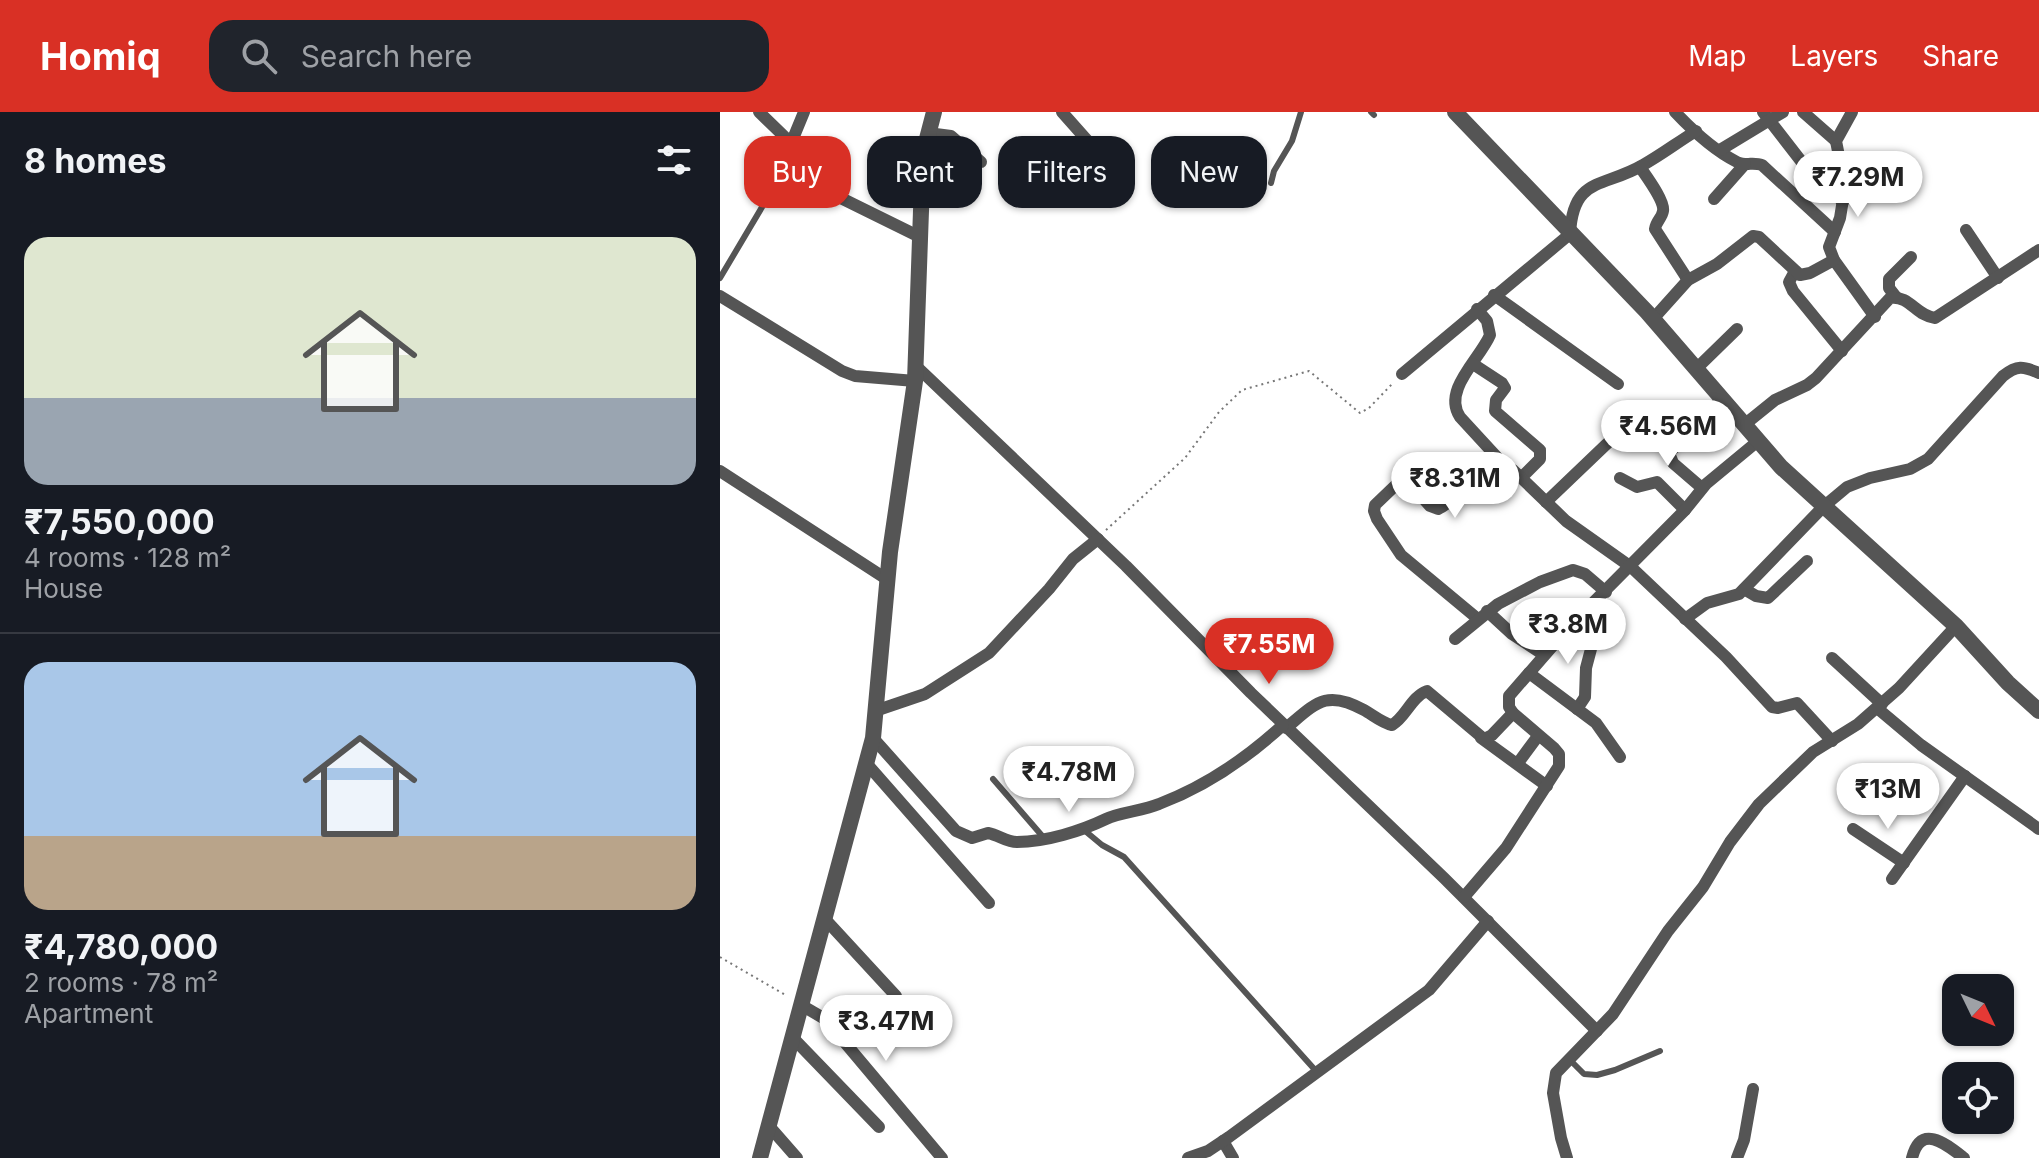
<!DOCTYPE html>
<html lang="en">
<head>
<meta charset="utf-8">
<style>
	:root { --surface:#171b24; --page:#20242c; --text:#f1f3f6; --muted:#9ea1a6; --line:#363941; --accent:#d93025 }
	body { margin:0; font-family:Inter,sans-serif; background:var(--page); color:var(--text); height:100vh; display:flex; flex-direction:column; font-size:30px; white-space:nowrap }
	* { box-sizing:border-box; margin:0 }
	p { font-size:26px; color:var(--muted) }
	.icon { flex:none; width:44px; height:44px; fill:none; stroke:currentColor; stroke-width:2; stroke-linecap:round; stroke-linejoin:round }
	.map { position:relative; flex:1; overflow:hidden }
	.details { display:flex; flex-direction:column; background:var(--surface); width:720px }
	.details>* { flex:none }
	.top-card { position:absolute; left:24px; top:24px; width:760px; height:72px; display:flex; gap:16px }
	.needle { width:52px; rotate:133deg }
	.tools { position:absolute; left:1222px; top:862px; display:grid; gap:16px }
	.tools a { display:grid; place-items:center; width:72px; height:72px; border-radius:16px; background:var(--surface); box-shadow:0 2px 6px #0004; font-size:40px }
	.price { position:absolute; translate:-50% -68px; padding:0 18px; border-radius:28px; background:#fff; color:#222; font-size:26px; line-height:52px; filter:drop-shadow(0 2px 4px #0008) }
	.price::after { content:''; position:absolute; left:50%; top:48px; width:24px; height:18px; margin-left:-12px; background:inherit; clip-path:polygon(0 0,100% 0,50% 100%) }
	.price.active { background:var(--accent); color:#fff }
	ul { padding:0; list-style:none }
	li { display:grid; align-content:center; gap:16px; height:424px; padding:0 24px }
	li+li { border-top:2px solid var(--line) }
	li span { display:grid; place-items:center; height:248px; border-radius:24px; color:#555 }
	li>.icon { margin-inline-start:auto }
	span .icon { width:144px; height:144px; fill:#fffc; stroke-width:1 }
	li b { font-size:34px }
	h2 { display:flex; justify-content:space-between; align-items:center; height:96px; padding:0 24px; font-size:34px }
	.chip { padding:0 28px; border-radius:24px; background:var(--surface); box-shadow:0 2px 6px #0004; font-size:28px; line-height:72px }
	.chip.active { background:var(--accent); color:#fff }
	header { display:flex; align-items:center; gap:48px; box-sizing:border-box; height:112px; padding:0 40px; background:var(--accent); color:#fff }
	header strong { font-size:38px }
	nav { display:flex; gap:44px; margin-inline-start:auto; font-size:28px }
	.search { width:560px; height:72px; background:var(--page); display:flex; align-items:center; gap:20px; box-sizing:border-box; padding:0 28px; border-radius:24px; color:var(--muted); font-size:30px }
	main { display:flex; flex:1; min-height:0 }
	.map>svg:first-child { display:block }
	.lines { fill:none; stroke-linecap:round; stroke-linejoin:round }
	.path { stroke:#777; stroke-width:2; stroke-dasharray:2 4; stroke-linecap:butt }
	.service { stroke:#555; stroke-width:6 }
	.minor { stroke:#555; stroke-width:12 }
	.tertiary { stroke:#555; stroke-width:16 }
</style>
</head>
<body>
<header>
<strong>Homiq</strong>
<div class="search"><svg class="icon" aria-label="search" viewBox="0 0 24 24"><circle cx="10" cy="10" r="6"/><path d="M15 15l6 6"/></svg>Search here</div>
<nav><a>Map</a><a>Layers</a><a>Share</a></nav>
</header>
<main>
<section class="details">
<h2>8 homes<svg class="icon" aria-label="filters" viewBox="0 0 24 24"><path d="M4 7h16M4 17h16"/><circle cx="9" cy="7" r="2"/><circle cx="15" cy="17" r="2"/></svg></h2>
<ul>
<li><span style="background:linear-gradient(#dfe7d0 65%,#9aa5b1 0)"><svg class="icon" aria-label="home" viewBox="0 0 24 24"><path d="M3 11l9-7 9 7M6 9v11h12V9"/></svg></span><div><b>₹7,550,000</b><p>4 rooms · 128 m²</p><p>House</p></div></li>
<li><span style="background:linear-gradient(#a9c7e8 70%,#b9a48a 0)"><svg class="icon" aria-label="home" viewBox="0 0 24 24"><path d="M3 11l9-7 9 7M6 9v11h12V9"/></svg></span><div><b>₹4,780,000</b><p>2 rooms · 78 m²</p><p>Apartment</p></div></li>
</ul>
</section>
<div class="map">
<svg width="1319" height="1046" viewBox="0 0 1319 1046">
	<rect width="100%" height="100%" fill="#fff"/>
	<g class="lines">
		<g class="path">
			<polyline points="386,418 465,346 499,300 522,278 589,259 640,301 649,296 673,271"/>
			<polyline points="0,845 67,884"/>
		</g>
		<g class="service">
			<polyline points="651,0 654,3"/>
			<polyline points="551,71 554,59 572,29 581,0"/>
			<polyline points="0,166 64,58"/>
			<polyline points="273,667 324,726"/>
			<polyline points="364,718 382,733 404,745 596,959"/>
			<polyline points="850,948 864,962 877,963 895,958 940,939"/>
		</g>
		<g class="minor">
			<polyline points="39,0 71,31"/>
			<polyline points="84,0 63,51 64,58 200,125"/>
			<polyline points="342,0 397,62"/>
			<path d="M955 0C972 18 995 39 1017 50 1025 54 1034 50 1042 53L1115 120"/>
			<polyline points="1043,0 1081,49 1123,90"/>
			<polyline points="1083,0 1116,29"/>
			<polyline points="1132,0 1116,29 1125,75 1120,106 1109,135 1114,148 1155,205"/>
			<polyline points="208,21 231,24 261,50"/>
			<polyline points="1000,38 1063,0"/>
			<path d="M920 55C926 64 945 89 943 99 942 106 936 109 935 117L968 168"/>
			<polyline points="994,87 1025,52"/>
			<polyline points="1246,118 1278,166"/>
			<polyline points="1075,159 1069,170 1073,179 1122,239"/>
			<polyline points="774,183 898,272"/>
			<polyline points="0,184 122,259 135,264 195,269"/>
			<polyline points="1176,185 1169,176 1169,167 1191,145"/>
			<path d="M757 197 767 209 770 223C760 247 722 278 740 305L786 355"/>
			<polyline points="933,207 968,168 997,152 1033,124 1039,125 1080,163 1090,161 1114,148"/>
			<polyline points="753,252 782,271 785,276 776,288 775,299 820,338 820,347 802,365"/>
			<polyline points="196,254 406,454 531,581 724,766 877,919"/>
			<polyline points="976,257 1017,217"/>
			<path d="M682 262 850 122C853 64 884 76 923 53 941 43 958 30 976 19"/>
			<path d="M1024 313 1055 288 1087 273 1096 266 1170 186C1190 183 1196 204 1215 206L1319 138"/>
			<polyline points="0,359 168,468"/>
			<polyline points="900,366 917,375 937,370 965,398"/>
			<polyline points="982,376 953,351 949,341 1002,287"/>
			<polyline points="826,390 894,325"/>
			<polyline points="1024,477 1036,484 1048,486 1087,449"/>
			<polyline points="767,499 792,522 824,543"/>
			<path d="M758 507 681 443 657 407 654 399 655 393 679 370 687 368 710 394 718 397C739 387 769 349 793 358L846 409 911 455 1006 545 1052 595 1058 596 1077 591 1112 629"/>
			<path d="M965 507 987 491 1019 482 1103 395 1127 375 1150 366 1190 357 1208 347 1283 264C1297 253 1303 254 1319 261"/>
			<polyline points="850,514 868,529 871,537 866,556 865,585 857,597"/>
			<polyline points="735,527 778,492 820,470 853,458 865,462 886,480"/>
			<polyline points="1112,546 1162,592"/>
			<polyline points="809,561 876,611 900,645"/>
			<polyline points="1157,596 1201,633 1319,717"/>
			<polyline points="155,599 205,582 269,541 329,477 353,447 378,427"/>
			<path d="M566 616C596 591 606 577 644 598 653 603 662 611 672 613 686 605 691 585 707 579L764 627 772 623 793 601"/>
			<path d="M153 626 236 719 252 726 268 721C279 723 286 730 297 730 326 730 361 719 386 707 400 700 423 699 439 692 484 675 528 645 563 613"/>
			<polyline points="761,626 827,674"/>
			<polyline points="798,651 818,624"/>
			<polyline points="147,652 269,791"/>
			<polyline points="1133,717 1184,751"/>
			<polyline points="1172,767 1245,664"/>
			<polyline points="744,785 786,736 839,654 839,642 834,636 793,601 789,595 789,584 850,514 965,398 986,372 1038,329"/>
			<polyline points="105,807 176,884"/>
			<polyline points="81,893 105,907 222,1046"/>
			<polyline points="73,926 159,1015"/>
			<polyline points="49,1014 77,1046"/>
			<polyline points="503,1029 513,1046"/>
			<polyline points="468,1046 488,1039 509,1025 709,878 768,809"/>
			<polyline points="847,1046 841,1026 833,981 836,961 893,902 948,819 983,775 1010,730 1039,692 1093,640 1138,612 1179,576 1236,514"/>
			<polyline points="1017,1046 1024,1028 1033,977"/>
			<path d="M1192 1046C1201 1011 1226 1032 1244 1046"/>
		</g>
		<g class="tertiary">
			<polyline points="735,0 927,200 1061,355 1236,514 1288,571 1319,599"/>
			<polyline points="40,1046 153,626 170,440 195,269 203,42 214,0"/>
		</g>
	</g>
</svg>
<div class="tools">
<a><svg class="needle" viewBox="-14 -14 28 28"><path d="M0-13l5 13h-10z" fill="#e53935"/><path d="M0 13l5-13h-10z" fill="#9ea1a6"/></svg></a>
<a><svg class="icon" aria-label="locate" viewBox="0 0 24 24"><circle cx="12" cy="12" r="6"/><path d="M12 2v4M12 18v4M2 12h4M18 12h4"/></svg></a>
</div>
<b class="price" style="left:1138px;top:107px">₹7.29M</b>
<b class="price" style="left:948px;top:356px">₹4.56M</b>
<b class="price" style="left:735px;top:408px">₹8.31M</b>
<b class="price" style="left:848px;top:554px">₹3.8M</b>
<b class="price active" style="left:549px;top:574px">₹7.55M</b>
<b class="price" style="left:349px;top:702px">₹4.78M</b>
<b class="price" style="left:1168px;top:719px">₹13M</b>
<b class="price" style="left:166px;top:951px">₹3.47M</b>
<div class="top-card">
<a class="chip active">Buy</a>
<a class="chip">Rent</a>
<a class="chip">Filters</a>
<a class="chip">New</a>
</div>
</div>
</main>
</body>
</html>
